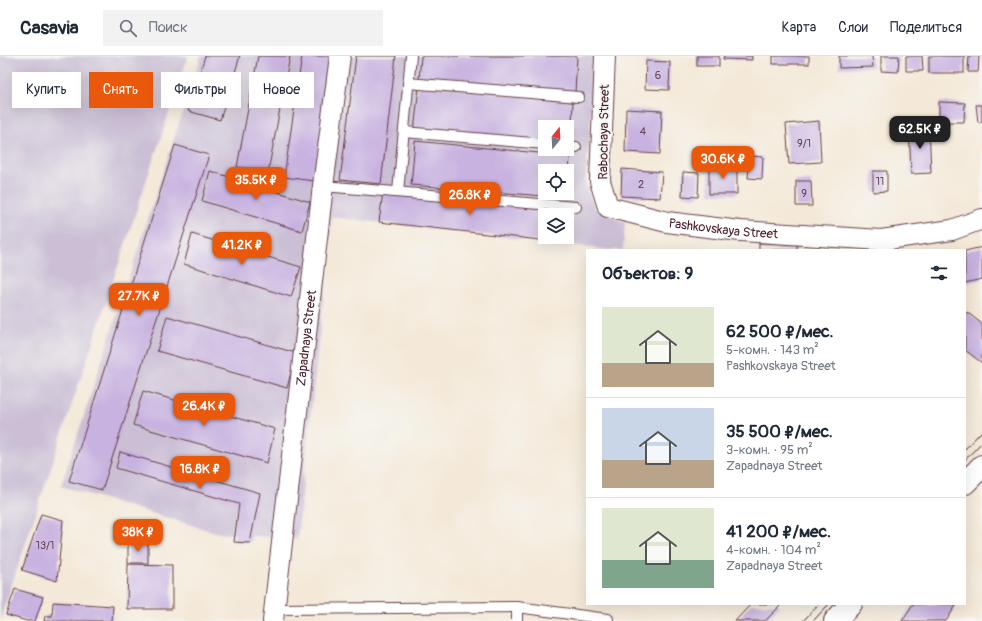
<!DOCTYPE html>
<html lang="ru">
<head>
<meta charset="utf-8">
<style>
	:root { --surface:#fff; --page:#f2f2f3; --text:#1f2937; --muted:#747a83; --line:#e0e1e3; --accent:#ea580c }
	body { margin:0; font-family:Pangolin,sans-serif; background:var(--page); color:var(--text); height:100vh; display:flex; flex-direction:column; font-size:15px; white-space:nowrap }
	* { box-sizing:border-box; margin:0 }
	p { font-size:13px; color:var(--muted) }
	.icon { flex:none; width:22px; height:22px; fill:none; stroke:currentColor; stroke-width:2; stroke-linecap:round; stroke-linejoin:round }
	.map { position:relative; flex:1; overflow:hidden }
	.drawer { position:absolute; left:586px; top:193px; width:380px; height:356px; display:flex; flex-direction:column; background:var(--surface); border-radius:0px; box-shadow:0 4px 16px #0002 }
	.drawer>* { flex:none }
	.hud { position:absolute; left:12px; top:16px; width:380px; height:36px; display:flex; gap:8px }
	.needle { width:26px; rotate:18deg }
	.controls { position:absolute; left:538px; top:64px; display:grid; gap:8px }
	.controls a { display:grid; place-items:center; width:36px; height:36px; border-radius:0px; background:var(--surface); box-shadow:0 4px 16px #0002; font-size:20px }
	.price { position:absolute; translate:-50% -34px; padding:0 9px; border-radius:8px; background:var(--accent); color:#fff; font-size:13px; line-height:26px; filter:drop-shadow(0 1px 2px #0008) }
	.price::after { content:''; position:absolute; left:50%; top:24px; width:12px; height:9px; margin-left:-6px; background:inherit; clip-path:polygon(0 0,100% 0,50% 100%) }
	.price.current { background:#222; color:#fff }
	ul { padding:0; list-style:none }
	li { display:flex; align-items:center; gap:12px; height:100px; padding:0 16px }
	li+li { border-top:1px solid var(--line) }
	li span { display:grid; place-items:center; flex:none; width:112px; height:80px; border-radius:0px; color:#555 }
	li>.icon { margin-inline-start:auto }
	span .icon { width:48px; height:48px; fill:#fffc; stroke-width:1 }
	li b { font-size:17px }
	h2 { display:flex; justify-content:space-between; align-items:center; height:48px; padding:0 16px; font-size:17px }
	.chip { padding:0 14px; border-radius:0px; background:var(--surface); box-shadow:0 4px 16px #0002; font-size:14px; line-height:36px }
	.chip.current { background:var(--accent); color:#fff }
	header { display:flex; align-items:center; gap:24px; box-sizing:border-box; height:56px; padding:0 20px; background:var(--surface); border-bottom:1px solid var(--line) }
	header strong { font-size:19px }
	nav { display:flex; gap:22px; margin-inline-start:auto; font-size:14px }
	.search { width:280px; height:36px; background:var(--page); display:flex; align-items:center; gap:10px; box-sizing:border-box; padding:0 14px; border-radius:0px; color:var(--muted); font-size:15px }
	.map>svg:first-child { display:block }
	.industrial { fill:#cbbfd5; fill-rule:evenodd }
	.building { fill:#c8b2e0 }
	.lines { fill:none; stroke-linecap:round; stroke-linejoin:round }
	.service-casing { stroke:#643d45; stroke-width:12 }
	.minor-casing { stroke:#643d45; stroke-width:22 }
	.tertiary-casing { stroke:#643d45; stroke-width:24 }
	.service { stroke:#fff; stroke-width:10 }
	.minor { stroke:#fff; stroke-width:20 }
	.tertiary { stroke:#fff; stroke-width:22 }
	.tram { stroke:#4a1f2b; stroke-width:1 }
	.labels { text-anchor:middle; stroke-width:4; stroke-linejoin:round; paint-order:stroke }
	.number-label { font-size:11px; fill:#6a4458 }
	.street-label { font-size:13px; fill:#4a1f2b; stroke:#f6f6f2 }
</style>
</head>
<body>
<header>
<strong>Casavia</strong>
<div class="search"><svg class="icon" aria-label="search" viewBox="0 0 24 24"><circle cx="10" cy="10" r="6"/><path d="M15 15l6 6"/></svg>Поиск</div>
<nav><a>Карта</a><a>Слои</a><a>Поделиться</a></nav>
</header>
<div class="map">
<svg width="982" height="565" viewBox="0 0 982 565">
	<rect width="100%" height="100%" fill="#f6f6f2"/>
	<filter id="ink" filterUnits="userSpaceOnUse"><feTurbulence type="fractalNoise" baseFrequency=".025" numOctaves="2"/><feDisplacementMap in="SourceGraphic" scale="8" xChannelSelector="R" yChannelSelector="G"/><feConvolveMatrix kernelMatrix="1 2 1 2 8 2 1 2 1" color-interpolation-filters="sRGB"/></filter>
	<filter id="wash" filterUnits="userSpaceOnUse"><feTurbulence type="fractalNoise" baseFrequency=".012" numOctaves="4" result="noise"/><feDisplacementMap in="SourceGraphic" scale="16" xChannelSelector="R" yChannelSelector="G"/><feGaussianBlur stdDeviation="0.9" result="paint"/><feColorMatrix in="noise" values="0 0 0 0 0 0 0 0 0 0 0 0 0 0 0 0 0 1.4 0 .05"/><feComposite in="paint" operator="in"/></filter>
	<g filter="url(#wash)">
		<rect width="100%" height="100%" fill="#f4e9d8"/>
		<g class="industrial">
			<polygon points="0,0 188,0 0,564"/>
			<path d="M201 0H596L585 128 595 153 625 166 623 194H613L332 161 297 483 218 477 61 430ZM545 71H567V93H545ZM545 115H567V137H545ZM545 159H567V181H545Z"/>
		</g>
		<g id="blocks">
			<g class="building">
				<polygon points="205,0 240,0 220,64 188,55"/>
				<polygon points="258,0 290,0 268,116 237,111"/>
				<polygon points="302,0 334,0 314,125 284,121"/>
				<polygon points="356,0 396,0 381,128 340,124"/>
				<polygon points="421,0 577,0 575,37 419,24"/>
				<rect x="697" y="0" width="22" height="10"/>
				<polygon points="724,0 752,0 752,4 723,3"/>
				<rect x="773" y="0" width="36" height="8"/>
				<polygon points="839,0 872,0 873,11 839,12"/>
				<polygon points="881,0 899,0 898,16 881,15"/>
				<polygon points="906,0 922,0 923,15 906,15"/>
				<rect x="929" y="0" width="35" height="17"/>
				<polygon points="969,0 979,0 978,16 968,16"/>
				<polygon points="646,5 670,6 669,34 645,33"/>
				<polygon points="419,31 573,46 571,88 567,87 567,71 545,71 545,86 414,75"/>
				<polygon points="939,46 965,47 964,66 939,66"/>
				<polygon points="976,49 982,49 982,66 978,66"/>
				<polygon points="626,53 662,55 660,98 625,96"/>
				<polygon points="819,65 821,106 789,108 786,68"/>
				<polygon points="929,69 931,117 911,118 909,70"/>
				<polygon points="415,85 570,100 568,131 567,131 567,115 545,115 545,137 568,137 567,142 411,129"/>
				<polygon points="175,89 209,99 102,434 69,425"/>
				<polygon points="750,100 763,101 762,123 748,122"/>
				<polygon points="709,109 737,110 737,138 709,138"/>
				<polygon points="622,113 662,116 660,142 621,140"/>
				<polygon points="210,115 310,146 302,175 202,145"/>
				<polygon points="873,115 887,115 887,135 873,136"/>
				<polygon points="683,116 699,117 698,141 682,140"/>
				<polygon points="796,125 811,125 812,150 796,150"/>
				<polygon points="383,136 569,152 568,163 567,163 567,159 545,159 545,181 567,181 567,187 379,166"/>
				<polygon points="192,178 301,211 291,241 184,208"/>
				<rect x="759" y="187" width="38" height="7"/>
				<polygon points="982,191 982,223 965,227 965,195"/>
				<polygon points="967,256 982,268 982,307 965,294 965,259"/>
				<polygon points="167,260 296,297 287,332 157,295"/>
				<polygon points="143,335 275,373 267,407 133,369"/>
				<polygon points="120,396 260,437 250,487 234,486 239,448 116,412"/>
				<polygon points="41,458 63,464 57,525 22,514"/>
				<rect x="128" y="487" width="20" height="20"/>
				<polygon points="128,508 172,509 172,553 127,553"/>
				<polygon points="15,533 43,541 35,565 27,565 6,559"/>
				<polygon points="53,546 113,550 112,565 44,565 45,560 52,560"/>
				<polygon points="751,548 778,548 780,550 765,565 735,565"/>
				<polygon points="913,548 957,548 946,565 902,565"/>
			</g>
		</g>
	</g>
	<g filter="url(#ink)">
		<use href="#blocks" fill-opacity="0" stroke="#643d45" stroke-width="1"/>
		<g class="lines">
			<g class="service-casing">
				<g id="service">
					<polyline points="408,27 579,41"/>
					<polyline points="404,76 545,88"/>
					<polyline points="567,90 576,91"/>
					<polyline points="323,130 576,151"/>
					<polyline points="398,136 411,0"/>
					<polyline points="517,551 608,563"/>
					<polyline points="275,553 517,551 517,565"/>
				</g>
			</g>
			<g class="minor-casing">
				<g id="minor">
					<path id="s1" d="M605 0 600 125 608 151 667 166 740 175 881 184 952 174 982 163"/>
					<path id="s2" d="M273 565 323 130 340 0"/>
				</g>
			</g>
			<g class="tertiary-casing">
				<g id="tertiary">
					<polyline points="965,427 982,410"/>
					<polyline points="835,565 851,548"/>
				</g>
			</g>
			<use href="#service" class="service"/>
			<use href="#minor" class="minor"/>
			<use href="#tertiary" class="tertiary"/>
			<g class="tram">
				<polyline points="965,393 982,375"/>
				<polyline points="965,404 982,386"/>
				<polyline points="803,565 819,548"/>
				<polyline points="813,565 829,548"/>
			</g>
		</g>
	</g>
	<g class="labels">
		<g class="number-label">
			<text x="658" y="23">6</text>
			<text x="643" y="79">4</text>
			<text x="804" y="91">9/1</text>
			<text x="880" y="129">11</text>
			<text x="641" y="132">2</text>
			<text x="804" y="141">9</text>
			<text x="45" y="493">13/1</text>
		</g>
		<g class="street-label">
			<text transform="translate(603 76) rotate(-89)" y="5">Rabochaya Street</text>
			<text dy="5" stroke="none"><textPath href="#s1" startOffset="270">Pashkovskaya Street</textPath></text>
			<text dy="5" stroke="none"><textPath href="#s2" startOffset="285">Zapadnaya Street</textPath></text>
		</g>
	</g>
</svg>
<div class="controls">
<a><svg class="needle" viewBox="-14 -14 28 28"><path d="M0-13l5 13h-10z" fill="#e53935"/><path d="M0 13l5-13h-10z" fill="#747a83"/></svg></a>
<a><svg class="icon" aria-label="locate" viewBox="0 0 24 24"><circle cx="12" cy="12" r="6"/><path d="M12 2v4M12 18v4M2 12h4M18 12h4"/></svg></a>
<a><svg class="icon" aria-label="layers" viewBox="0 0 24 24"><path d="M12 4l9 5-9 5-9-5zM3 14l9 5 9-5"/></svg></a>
</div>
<b class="price current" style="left:920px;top:94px">62.5K ₽</b>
<b class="price" style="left:723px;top:124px">30.6K ₽</b>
<b class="price" style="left:256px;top:145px">35.5K ₽</b>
<b class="price" style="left:470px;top:160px">26.8K ₽</b>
<b class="price" style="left:242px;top:210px">41.2K ₽</b>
<b class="price" style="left:139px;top:261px">27.7K ₽</b>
<b class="price" style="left:204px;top:371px">26.4K ₽</b>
<b class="price" style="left:200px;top:434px">16.8K ₽</b>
<b class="price" style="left:138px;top:497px">38K ₽</b>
<div class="hud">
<a class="chip">Купить</a>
<a class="chip current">Снять</a>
<a class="chip">Фильтры</a>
<a class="chip">Новое</a>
</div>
<section class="drawer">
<h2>Объектов: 9<svg class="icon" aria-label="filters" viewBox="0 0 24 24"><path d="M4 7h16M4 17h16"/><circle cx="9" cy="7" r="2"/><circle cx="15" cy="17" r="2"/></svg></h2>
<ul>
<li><span style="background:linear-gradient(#dfe7d0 70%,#b9a48a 0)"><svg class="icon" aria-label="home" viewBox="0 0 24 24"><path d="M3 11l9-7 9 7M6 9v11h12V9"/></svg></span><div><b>62 500 ₽/мес.</b><p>5-комн. · 143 m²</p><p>Pashkovskaya Street</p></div></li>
<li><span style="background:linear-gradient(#c9d6e8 65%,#b9a48a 0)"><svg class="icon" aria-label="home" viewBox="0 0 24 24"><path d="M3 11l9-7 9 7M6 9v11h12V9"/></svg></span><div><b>35 500 ₽/мес.</b><p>3-комн. · 95 m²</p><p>Zapadnaya Street</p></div></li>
<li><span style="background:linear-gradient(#dfe7d0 65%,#7fa58c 0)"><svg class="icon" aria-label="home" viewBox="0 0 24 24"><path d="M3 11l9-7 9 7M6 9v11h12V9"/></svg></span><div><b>41 200 ₽/мес.</b><p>4-комн. · 104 m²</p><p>Zapadnaya Street</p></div></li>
</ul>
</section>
</div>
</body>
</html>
